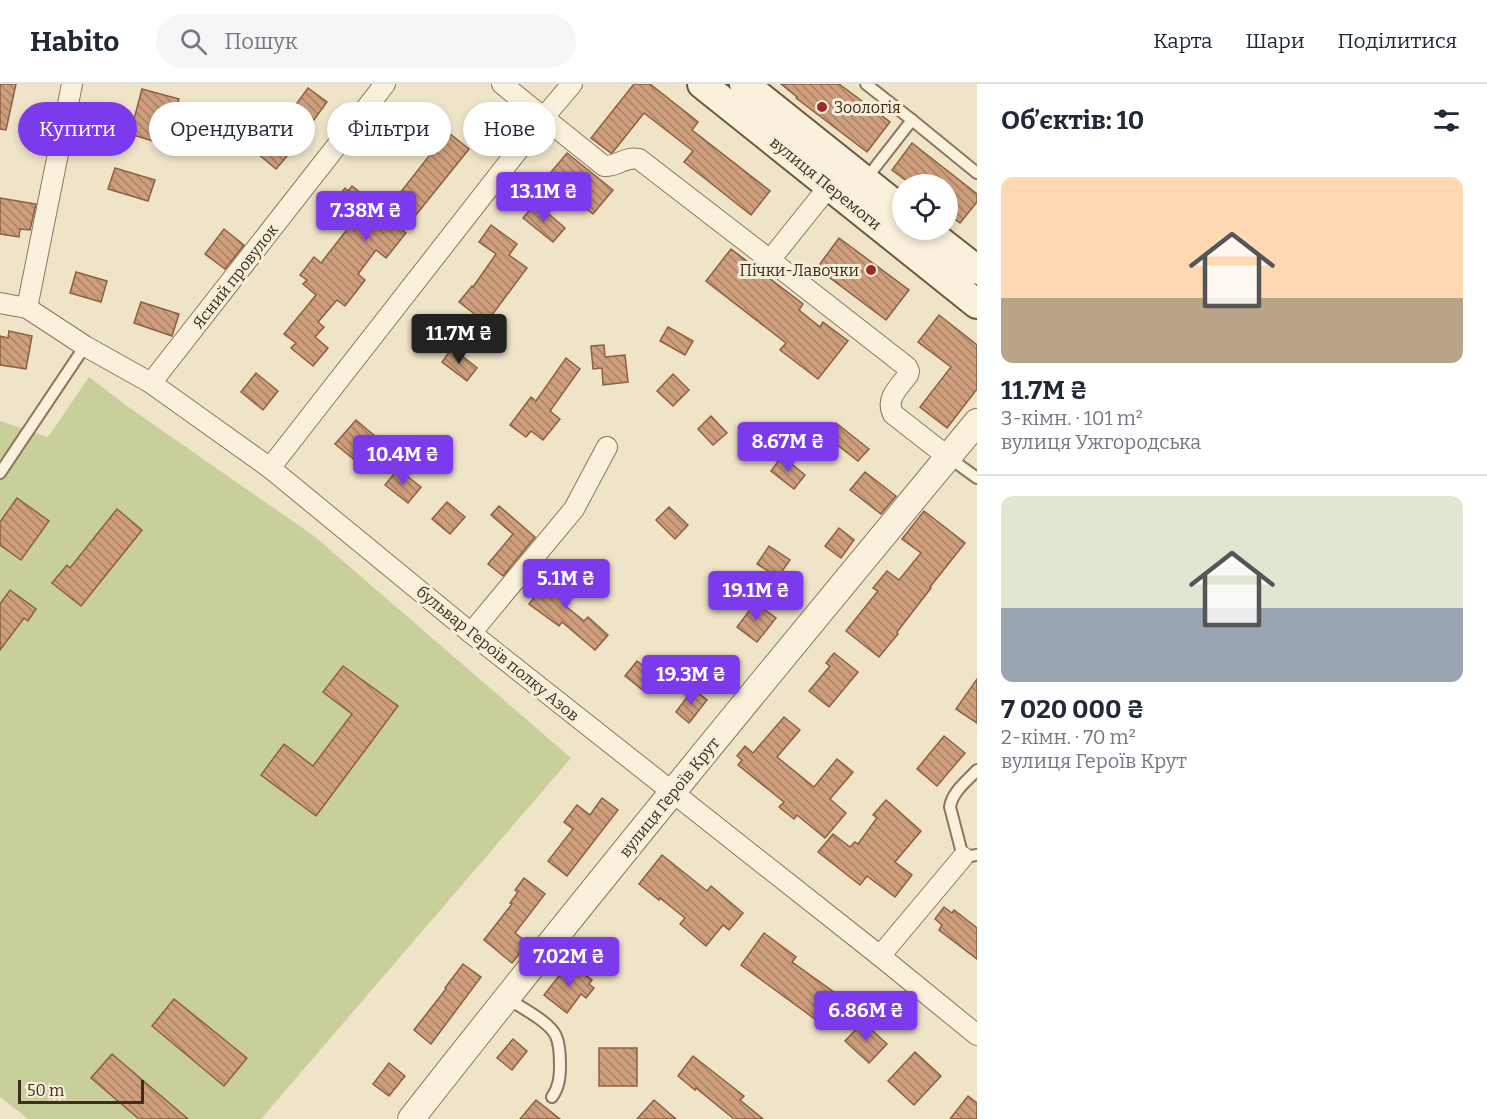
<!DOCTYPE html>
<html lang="uk">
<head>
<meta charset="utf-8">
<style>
	:root { --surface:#fff; --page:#f6f6f7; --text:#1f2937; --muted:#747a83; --line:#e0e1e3; --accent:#7c3aed }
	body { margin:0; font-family:Bitter,serif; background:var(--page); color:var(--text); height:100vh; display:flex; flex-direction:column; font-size:22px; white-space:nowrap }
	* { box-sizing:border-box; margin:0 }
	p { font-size:20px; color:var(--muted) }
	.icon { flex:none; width:33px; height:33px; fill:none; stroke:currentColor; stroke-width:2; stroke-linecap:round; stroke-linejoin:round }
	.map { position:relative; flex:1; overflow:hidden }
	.panel { display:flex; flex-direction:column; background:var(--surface); width:510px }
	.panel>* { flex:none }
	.guide { position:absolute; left:18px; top:18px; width:570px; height:54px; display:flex; gap:12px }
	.tools { position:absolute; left:892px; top:90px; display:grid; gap:12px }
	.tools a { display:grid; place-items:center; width:66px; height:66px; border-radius:50%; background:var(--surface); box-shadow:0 3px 9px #0003; font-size:30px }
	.scale { position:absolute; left:18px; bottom:15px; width:126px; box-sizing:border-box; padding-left:6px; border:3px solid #3d2e20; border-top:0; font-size:16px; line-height:21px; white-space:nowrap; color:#3d2e20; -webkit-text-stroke:4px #f7eed8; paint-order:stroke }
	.price { position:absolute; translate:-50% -51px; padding:0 14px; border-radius:6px; background:var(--accent); color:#fff; font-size:20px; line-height:39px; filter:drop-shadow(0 2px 3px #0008) }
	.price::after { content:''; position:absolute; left:50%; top:36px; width:18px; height:14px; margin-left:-9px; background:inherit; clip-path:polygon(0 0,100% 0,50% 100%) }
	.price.on { background:#222; color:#fff }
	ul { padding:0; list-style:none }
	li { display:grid; align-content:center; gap:12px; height:318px; padding:0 24px }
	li+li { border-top:2px solid var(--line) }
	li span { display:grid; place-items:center; height:186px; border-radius:12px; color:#555 }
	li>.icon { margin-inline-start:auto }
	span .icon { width:108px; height:108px; fill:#fffc; stroke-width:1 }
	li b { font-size:26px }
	h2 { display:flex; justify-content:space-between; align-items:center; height:72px; padding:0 24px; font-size:26px }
	.tag { padding:0 21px; border-radius:27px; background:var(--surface); box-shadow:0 3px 9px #0003; font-size:21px; line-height:54px }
	.tag.on { background:var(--accent); color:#fff }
	header { display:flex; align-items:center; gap:36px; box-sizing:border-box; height:84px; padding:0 30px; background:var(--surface); border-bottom:2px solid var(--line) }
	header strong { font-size:28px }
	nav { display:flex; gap:33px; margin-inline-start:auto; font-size:21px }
	.search { width:420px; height:54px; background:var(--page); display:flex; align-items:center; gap:15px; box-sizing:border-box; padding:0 21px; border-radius:33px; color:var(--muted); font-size:22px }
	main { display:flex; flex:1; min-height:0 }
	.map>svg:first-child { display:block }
	.green { fill:#c9cf9b }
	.building { fill:url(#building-back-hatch); stroke:#8d5f41; stroke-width:1.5 }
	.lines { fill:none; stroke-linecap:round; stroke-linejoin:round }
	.service-casing { stroke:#8d765c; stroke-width:14 }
	.minor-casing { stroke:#8d765c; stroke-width:22 }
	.tertiary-casing { stroke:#8d765c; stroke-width:28 }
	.secondary-casing { stroke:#6f573f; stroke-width:32 }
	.service { stroke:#faf1dc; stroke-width:10 }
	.minor { stroke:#faf1dc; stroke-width:20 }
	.tertiary { stroke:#faf1dc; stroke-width:26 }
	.secondary { stroke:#faf1dc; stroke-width:28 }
	.poi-dot { fill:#9e2a2b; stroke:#f7eed8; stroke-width:2 }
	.labels { text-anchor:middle; stroke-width:6; stroke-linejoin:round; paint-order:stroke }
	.poi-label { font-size:16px; fill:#3d2e20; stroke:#f7eed8; text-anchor:start }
	.street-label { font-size:16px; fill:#3d2e20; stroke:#f7eed8 }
</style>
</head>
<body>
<header>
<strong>Habito</strong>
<div class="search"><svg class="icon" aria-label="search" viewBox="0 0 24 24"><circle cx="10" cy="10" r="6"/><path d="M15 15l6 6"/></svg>Пошук</div>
<nav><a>Карта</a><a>Шари</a><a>Поділитися</a></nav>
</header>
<main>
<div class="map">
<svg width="977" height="1035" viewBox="0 0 977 1035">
	<defs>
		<pattern id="building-back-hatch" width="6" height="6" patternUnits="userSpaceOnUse" patternTransform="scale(1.5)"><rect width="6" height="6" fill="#cf9f7d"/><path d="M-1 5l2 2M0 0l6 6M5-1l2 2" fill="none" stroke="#a98266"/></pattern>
	</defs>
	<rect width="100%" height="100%" fill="#f0e4c8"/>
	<polygon class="green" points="89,293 127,322 314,452 571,674 261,1035 28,1035 0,1013 0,337 48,353"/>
	<g class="building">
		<polygon points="0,0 16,0 6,46 0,45"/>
		<polygon points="634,0 650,0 698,38 692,46 770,107 751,131 684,78 693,67 644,29 613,68 611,69 591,54"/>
		<polygon points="781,0 839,0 890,38 867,68 796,14 797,13"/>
		<polygon points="308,4 327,18 294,63 294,64 276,85 258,70 290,31 289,30"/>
		<polygon points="142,5 179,15 166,61 130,50"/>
		<polygon points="444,45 469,65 403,147 406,149 386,174 376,166 358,190 365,196 345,222 337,216 318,238 324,243 315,253 328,264 313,282 291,264 296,259 284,250 316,211 303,200 307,196 300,191 314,173 321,179 349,143 328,125 345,104 348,107 352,102 385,128 437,62 432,59"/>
		<polygon points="912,59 977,110 977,118 960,139 948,130 948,100 911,100 892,86"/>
		<polygon points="567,69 613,106 593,130 547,93"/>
		<polygon points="115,84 155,96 148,117 108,105"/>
		<polygon points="0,114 36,120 30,146 20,145 19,153 0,150"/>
		<polygon points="536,119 565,144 553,158 523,134"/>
		<polygon points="491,141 517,160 509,171 527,184 486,239 459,218 472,202 473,203 496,170 479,158"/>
		<polygon points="224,145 244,161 225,185 205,170"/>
		<polygon points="839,154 909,206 886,236 817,184"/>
		<polygon points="731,165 803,220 799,226 820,243 823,238 848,257 818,295 780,266 786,259 706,197"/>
		<polygon points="76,188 107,197 101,218 70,209"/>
		<polygon points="141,218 179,230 172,252 134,239"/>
		<polygon points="939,231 977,261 977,305 947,344 920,323 951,283 918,258"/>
		<polygon points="668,243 693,257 685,271 660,257"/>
		<polygon points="9,247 32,252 26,285 0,281 0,252 8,254"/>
		<polygon points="604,261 605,273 625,271 628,298 603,301 602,284 593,285 591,262"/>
		<polygon points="452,264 477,284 467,297 442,278"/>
		<polygon points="566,274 580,285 550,327 560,335 543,356 531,347 526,353 510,341 531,313 536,317"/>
		<polygon points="256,289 278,307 263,326 241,308"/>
		<polygon points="673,290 689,306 673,322 657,307"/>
		<polygon points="711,332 727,349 713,361 698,345"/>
		<polygon points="356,336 382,358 362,382 335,360"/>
		<polygon points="836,339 869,365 858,377 826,352"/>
		<polygon points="782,372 805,391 794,405 771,387"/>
		<polygon points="398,385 421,403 408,419 385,401"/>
		<polygon points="865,388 896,412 881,430 850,406"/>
		<polygon points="17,414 49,437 21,476 0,461 0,438"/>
		<polygon points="447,418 465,433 450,450 432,435"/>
		<polygon points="499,422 535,453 503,492 488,480 513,450 491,431"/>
		<polygon points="669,423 688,441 675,455 656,436"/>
		<polygon points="117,425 142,446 81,522 52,499 67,481 70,484"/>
		<polygon points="924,427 965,459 930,503 931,504 897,548 898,550 879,573 846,547 878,507 873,504 887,487 899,496 921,469 902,455"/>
		<polygon points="839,444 854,456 841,474 825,462"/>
		<polygon points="769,462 790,476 778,493 757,480"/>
		<polygon points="555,486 576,503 563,520 584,537 588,533 608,551 595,566 562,538 559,542 529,520"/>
		<polygon points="10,506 36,525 28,537 24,534 0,566 0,520"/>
		<polygon points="755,519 776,534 757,558 737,543"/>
		<polygon points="834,569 858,588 829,623 809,607 830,582 826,579"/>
		<polygon points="637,577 657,593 645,608 625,592"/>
		<polygon points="343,582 398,622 316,732 261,691 284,660 313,682 352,630 323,608"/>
		<polygon points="977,595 977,639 956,625"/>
		<polygon points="693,605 707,616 689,639 676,628"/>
		<polygon points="784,633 800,646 777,673 814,703 837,675 853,688 830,715 846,729 825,754 797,731 794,735 779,723 784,718 738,681 742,676 737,672 745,662 753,669"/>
		<polygon points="944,652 965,669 937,702 917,685"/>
		<polygon points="602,714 618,726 567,792 548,777 573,745 564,738 577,721 590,731"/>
		<polygon points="886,716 921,747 895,778 912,791 895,813 867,792 860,801 818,768 833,750 850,763 855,758 858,760 877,734 873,731"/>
		<polygon points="662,771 707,807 711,802 743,829 729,846 723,841 706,862 680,840 685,834 660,814 659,816 639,800"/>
		<polygon points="524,794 545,810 515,849 528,859 512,879 484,856 512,820 510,819 518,808 515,806"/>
		<polygon points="944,823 952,829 954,826 977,844 977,875 939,846 942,841 935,835"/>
		<polygon points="764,849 796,873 792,878 838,911 819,938 741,881"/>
		<polygon points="569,879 592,896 589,900 594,904 586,914 581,910 567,929 544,911"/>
		<polygon points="463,880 481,893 431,960 414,946 446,905 445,904"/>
		<polygon points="174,915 247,974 224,1002 152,942"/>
		<polygon points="863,938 887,960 869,979 845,957"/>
		<polygon points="513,955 527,967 512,986 497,974"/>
		<rect x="599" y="964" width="38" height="38"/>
		<polygon points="915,968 941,992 914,1021 888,997"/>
		<polygon points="112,970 188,1035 139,1035 91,994"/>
		<polygon points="693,972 744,1012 740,1016 763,1035 734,1035 696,1004 695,1006 678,992"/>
		<polygon points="389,979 405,992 389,1012 373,1000"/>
		<polygon points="968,1012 977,1019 977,1035 950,1035"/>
		<polygon points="536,1016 560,1035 520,1035"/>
		<polygon points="654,1016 676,1035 637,1035"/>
	</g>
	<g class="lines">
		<g class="service-casing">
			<g id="service">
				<polyline points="866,0 912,36"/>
				<polyline points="866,95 912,36 977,89"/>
				<polyline points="948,373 977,394"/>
				<polyline points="0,389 85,262"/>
				<path d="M977 686C967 697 952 708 950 723L963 773 977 771"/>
				<path d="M507 914C521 924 549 937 556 952 560 961 560 972 560 981 560 993 559 1003 552 1013"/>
			</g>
		</g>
		<g class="minor-casing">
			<g id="minor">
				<path d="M502 0 604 82C618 83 624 72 639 75L770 176"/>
				<path d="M830 101 770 176 907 283 909 287 908 291C899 303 885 315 893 330L948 373"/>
				<polyline points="0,219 27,224 85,262 151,299 270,384 471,549 880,872 977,951"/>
				<polyline points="27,224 72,0"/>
				<polyline points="151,299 385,0"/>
				<polyline points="270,384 544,33 572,0"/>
				<polyline points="471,549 574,425 607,363"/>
				<polyline points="880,872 963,773"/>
			</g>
		</g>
		<g class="tertiary-casing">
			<path id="tertiary" d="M411 1035C596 799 786 569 977 338"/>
		</g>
		<g class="secondary-casing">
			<g id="secondary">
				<polyline points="702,0 977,220"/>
				<polyline points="744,0 903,127"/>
				<polyline points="926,146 977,186"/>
			</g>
		</g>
		<use href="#service" class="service"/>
		<use href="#minor" class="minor"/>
		<use href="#tertiary" class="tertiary"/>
		<use href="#secondary" class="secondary"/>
	</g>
	<g class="poi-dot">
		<circle cx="822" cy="23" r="6"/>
		<circle cx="871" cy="186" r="6"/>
	</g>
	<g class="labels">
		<g class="poi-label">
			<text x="834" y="29">Зоологія</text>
			<text x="859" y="192" text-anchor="end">Пічки-Лавочки</text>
		</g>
		<g class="street-label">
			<text transform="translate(826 99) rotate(39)" y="6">вулиця Перемоги</text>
			<text transform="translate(235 192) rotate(-52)" y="6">Ясний провулок</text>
			<text transform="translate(498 569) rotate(39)" y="6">бульвар Героїв полку Азов</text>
			<text transform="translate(669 713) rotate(-51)" y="6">вулиця Героїв Крут</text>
		</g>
	</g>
</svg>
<div class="tools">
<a><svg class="icon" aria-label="locate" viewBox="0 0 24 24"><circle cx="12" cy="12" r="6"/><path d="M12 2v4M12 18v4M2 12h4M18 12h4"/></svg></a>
</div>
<div class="scale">50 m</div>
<b class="price" style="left:544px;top:139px">13.1M ₴</b>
<b class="price" style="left:366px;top:158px">7.38M ₴</b>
<b class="price on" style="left:459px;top:281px">11.7M ₴</b>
<b class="price" style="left:788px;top:389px">8.67M ₴</b>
<b class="price" style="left:403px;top:402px">10.4M ₴</b>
<b class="price" style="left:566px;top:526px">5.1M ₴</b>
<b class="price" style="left:756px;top:538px">19.1M ₴</b>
<b class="price" style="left:691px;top:622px">19.3M ₴</b>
<b class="price" style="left:569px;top:904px">7.02M ₴</b>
<b class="price" style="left:866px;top:958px">6.86M ₴</b>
<div class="guide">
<a class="tag on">Купити</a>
<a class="tag">Орендувати</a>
<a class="tag">Фільтри</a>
<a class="tag">Нове</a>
</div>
</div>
<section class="panel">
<h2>Об’єктів: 10<svg class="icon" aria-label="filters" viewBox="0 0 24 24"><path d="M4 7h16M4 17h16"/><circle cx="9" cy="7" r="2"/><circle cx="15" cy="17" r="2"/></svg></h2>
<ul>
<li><span style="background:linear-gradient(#ffd9b3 65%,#b9a48a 0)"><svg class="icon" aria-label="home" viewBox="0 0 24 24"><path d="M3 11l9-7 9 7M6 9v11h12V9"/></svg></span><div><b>11.7M ₴</b><p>3-кімн. · 101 m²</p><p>вулиця Ужгородська</p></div></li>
<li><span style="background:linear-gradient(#dfe7d0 60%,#9aa5b1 0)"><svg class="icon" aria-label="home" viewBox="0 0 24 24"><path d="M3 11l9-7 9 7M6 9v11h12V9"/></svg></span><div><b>7 020 000 ₴</b><p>2-кімн. · 70 m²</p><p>вулиця Героїв Крут</p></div></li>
</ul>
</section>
</main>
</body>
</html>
